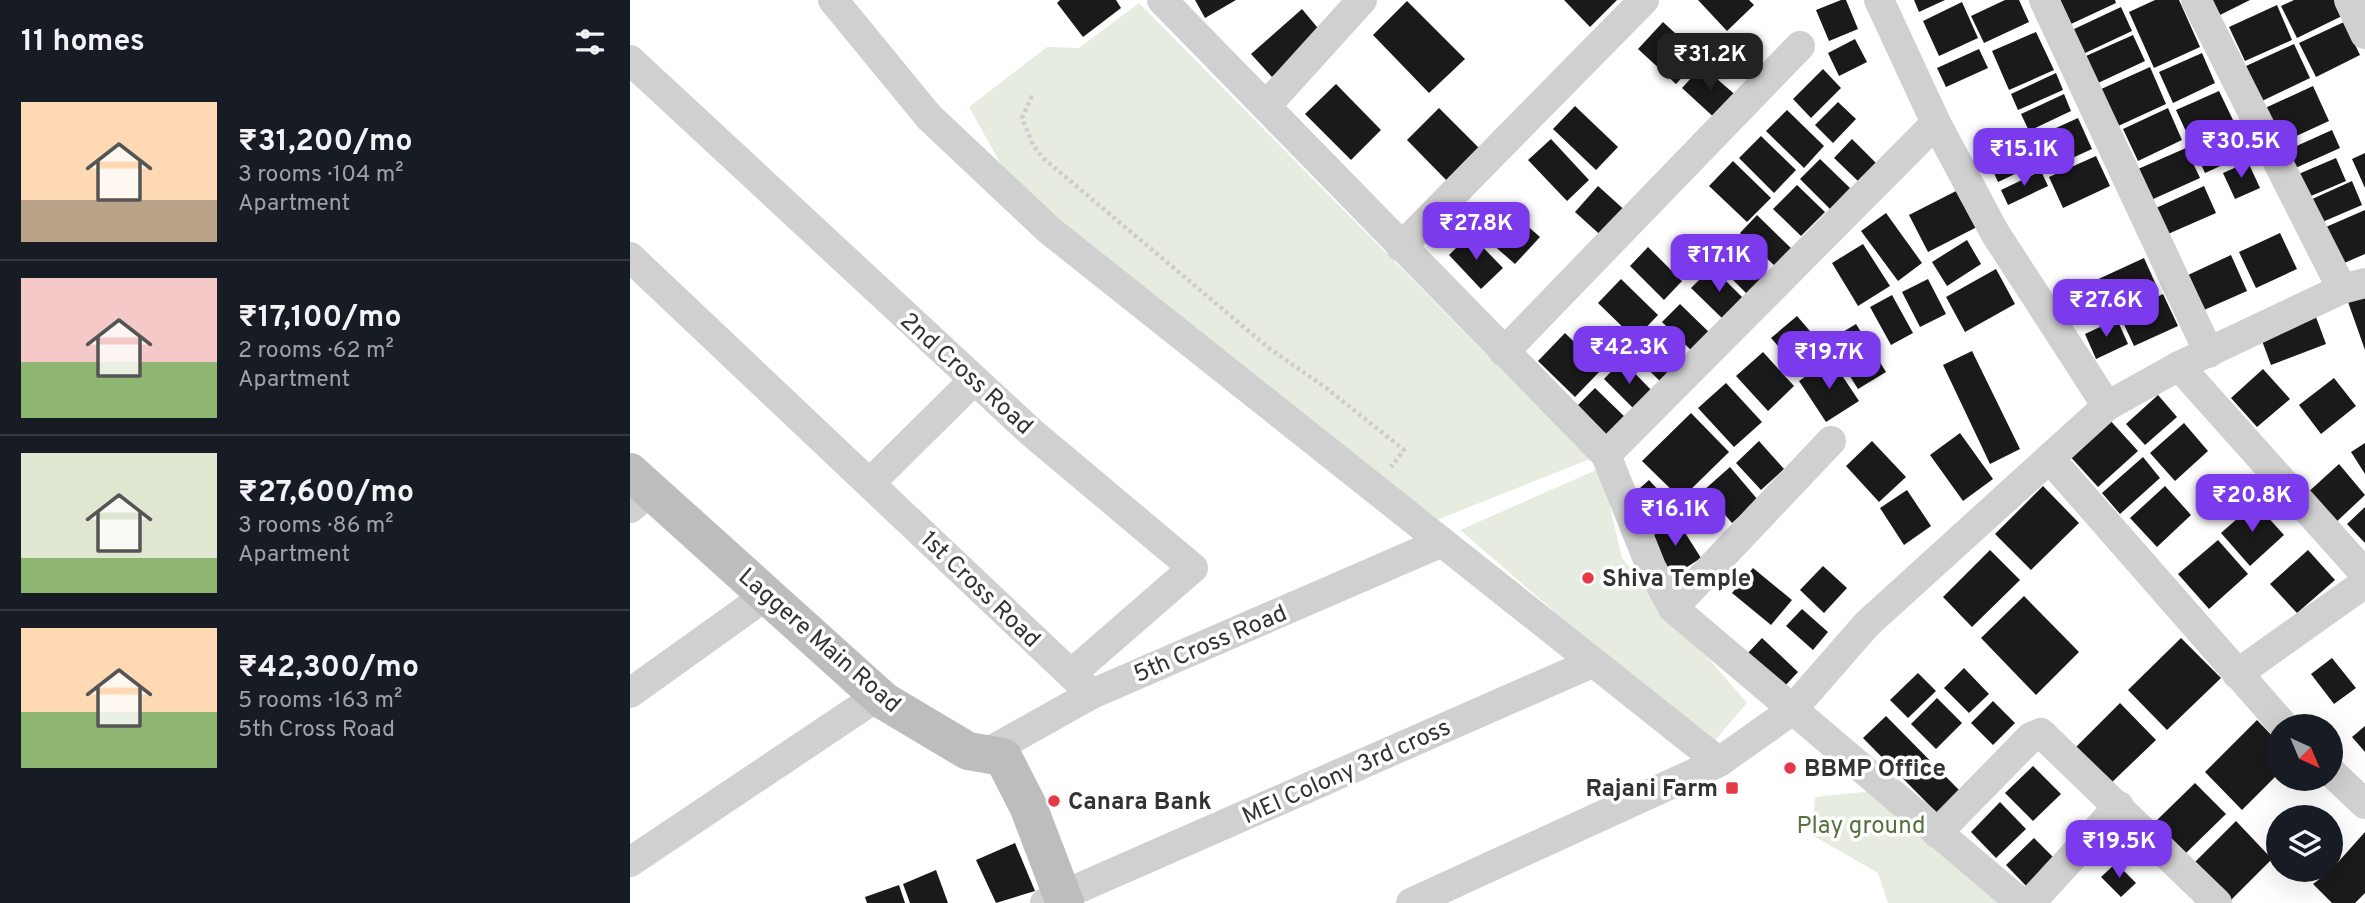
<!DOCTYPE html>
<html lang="en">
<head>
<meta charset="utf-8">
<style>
	:root { --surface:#171b24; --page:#242831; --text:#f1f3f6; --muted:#9ea1a6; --line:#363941; --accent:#7c3aed }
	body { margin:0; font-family:Overpass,sans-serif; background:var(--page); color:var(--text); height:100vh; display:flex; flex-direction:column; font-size:26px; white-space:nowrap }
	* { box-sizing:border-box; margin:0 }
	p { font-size:23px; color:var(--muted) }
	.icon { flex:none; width:38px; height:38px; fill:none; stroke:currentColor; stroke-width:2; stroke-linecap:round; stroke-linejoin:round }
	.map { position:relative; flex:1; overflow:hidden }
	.sheet { display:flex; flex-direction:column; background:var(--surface); width:630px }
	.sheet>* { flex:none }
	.needle { width:46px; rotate:136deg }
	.buttons { position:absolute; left:1636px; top:714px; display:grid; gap:14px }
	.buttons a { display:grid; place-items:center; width:77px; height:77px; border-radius:50%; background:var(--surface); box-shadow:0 7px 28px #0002; font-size:35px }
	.price { position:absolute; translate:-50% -60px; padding:0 16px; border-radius:14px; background:var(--accent); color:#fff; font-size:23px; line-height:46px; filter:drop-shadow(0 2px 4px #0008) }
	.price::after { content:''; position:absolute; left:50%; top:42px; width:21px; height:16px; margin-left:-10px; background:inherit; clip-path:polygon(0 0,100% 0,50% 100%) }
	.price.active { background:#222; color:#fff }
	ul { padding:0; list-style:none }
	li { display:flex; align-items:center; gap:21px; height:175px; padding:0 21px }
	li+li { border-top:2px solid var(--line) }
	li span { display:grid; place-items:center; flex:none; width:196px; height:140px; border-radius:0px; color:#555 }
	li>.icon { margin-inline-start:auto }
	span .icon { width:84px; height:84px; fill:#fffc; stroke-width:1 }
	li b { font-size:30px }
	h2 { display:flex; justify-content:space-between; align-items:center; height:84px; padding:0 21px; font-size:30px }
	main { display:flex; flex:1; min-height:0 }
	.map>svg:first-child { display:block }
	.green { fill:#e6ecdf }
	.building { fill:#1a1a1a }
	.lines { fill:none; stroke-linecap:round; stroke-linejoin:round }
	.path { stroke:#cdcdcd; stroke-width:4.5; stroke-dasharray:3.5 3.5; stroke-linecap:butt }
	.street { stroke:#d0d0d0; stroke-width:30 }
	.secondary { stroke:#bdbdbd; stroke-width:38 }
	.poi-dot { fill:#e63946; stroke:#fff; stroke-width:2.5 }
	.labels { text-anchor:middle; stroke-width:7; stroke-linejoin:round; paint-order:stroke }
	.street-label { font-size:24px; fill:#333; stroke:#fff }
	.poi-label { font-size:24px; font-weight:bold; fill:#333; stroke:#fff; text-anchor:start }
	.park-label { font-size:24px; fill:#56703f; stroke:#fff }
</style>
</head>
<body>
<main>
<section class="sheet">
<h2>11 homes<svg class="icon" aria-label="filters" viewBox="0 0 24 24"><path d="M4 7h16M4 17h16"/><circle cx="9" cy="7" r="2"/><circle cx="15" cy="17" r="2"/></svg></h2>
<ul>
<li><span style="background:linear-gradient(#ffd9b3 70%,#b9a48a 0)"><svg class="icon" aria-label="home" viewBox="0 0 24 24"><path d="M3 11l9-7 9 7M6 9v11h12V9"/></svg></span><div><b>₹31,200/mo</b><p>3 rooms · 104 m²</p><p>Apartment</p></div></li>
<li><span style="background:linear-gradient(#f6c9c9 60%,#8fb573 0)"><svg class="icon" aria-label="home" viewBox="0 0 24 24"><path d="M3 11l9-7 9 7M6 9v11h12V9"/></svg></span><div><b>₹17,100/mo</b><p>2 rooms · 62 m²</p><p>Apartment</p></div></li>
<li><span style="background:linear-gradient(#dfe7d0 75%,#8fb573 0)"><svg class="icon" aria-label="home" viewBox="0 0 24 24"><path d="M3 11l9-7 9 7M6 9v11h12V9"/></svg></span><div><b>₹27,600/mo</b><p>3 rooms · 86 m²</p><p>Apartment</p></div></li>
<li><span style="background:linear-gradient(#ffd9b3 60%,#8fb573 0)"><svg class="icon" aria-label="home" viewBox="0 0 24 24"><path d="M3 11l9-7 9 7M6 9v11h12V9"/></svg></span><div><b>₹42,300/mo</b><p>5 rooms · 163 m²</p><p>5th Cross Road</p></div></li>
</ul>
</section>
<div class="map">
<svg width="1735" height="903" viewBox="0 0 1735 903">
	<rect width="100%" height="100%" fill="#fff"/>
	<g class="green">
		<polygon points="509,3 960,459 804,521 383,186 339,107 417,47 449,48"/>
		<polygon points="971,468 992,558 1117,703 1080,746 830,530"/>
		<polygon points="1243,791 1370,903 1258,903 1248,873 1182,835 1185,797"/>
	</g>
	<g class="building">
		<polygon points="430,0 486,0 491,8 453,37 427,3"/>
		<polygon points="565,0 606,0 575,18"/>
		<polygon points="934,0 987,0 960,27"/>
		<polygon points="1068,0 1119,0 1124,5 1097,31"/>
		<polygon points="1211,0 1216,0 1228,29 1199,41 1186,10"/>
		<polygon points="1284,0 1315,0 1289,12"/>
		<polygon points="1375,0 1389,0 1399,22 1354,43 1341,16"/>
		<polygon points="1430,0 1485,0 1486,3 1441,24"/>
		<polygon points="1525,0 1549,0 1570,47 1524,68 1499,12"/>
		<polygon points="1583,0 1620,0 1590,15"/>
		<polygon points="1664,0 1704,0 1712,16 1667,38 1651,6"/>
		<polygon points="777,1 835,59 799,93 743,35"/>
		<polygon points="1332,2 1348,38 1309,56 1293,21"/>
		<polygon points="1647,5 1662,40 1615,61 1599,27"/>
		<polygon points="1491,7 1502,31 1453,54 1442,30"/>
		<polygon points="672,9 692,33 642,77 621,54"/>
		<polygon points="1033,22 1071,57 1046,84 1008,49"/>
		<polygon points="1714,22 1730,55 1686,77 1669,43"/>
		<polygon points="1406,32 1424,70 1379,90 1362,51"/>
		<polygon points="1503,35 1515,61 1468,83 1456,56"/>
		<polygon points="1225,39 1237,62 1209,76 1198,53"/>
		<polygon points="1664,44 1680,78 1632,101 1616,66"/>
		<polygon points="1349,49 1358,68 1316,87 1307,68"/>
		<polygon points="1572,53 1585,83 1543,103 1529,72"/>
		<polygon points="1072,66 1109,98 1088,121 1052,88"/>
		<polygon points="1520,67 1536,104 1486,127 1469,90"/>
		<polygon points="1193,69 1211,88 1181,118 1163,99"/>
		<polygon points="1426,73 1433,90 1388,110 1381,94"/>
		<polygon points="706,84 751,130 721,160 675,114"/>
		<polygon points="1683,86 1699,121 1651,143 1635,108"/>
		<polygon points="1589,91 1603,120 1560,140 1546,110"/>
		<polygon points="1434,94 1441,111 1399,131 1391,114"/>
		<polygon points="1208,102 1226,119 1203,143 1185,125"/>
		<polygon points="945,106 988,147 966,170 923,129"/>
		<polygon points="809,108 855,154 822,186 777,140"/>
		<polygon points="1538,108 1552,140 1508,161 1493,129"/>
		<polygon points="1157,110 1194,146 1174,168 1136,131"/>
		<polygon points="1448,118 1462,149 1418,169 1404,138"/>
		<polygon points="1607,127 1619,153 1575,173 1563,147"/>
		<polygon points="1702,130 1710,148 1661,170 1653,152"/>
		<polygon points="1393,131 1408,163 1368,182 1353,149"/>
		<polygon points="1131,136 1166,170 1144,193 1109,158"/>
		<polygon points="921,139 959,180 937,201 898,160"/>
		<polygon points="1222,139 1246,163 1228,181 1204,158"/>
		<polygon points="1556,148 1570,178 1521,200 1508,169"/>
		<polygon points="1735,153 1735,188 1722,159"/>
		<polygon points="1466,156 1480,186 1433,208 1419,177"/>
		<polygon points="1706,158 1716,181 1674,199 1664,176"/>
		<polygon points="1190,159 1220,188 1200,209 1170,179"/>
		<polygon points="1103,161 1141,198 1117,222 1079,186"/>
		<polygon points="1618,162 1630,188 1605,199 1593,173"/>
		<polygon points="1411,171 1418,186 1378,205 1371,190"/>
		<polygon points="1722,181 1732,205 1690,223 1680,200"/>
		<polygon points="1167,185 1195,212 1171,236 1143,209"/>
		<polygon points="968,186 999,214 976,240 945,212"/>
		<polygon points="1574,186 1586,213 1538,234 1526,208"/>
		<polygon points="1328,190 1347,227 1298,252 1279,215"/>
		<polygon points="871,203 910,237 885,264 846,230"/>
		<polygon points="1735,210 1735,254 1705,267 1689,230"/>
		<polygon points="1256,213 1292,263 1268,281 1231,231"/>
		<polygon points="1127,215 1164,251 1147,268 1110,233"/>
		<polygon points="1650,233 1667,269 1626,288 1609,252"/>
		<polygon points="840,234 873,268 851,289 819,255"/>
		<polygon points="1337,240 1351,264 1317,286 1302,262"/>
		<polygon points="1100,243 1136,278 1119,296 1083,260"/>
		<polygon points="1233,244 1260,286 1228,306 1202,263"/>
		<polygon points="1018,247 1052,281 1034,300 1000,266"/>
		<polygon points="1601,255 1617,291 1574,310 1558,275"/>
		<polygon points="1514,258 1527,287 1475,310 1462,282"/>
		<polygon points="1082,267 1116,301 1096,322 1061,288"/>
		<polygon points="1366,269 1385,304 1335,332 1316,297"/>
		<polygon points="991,279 1028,315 1005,339 968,303"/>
		<polygon points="1298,279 1316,314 1290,327 1272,292"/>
		<polygon points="1533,294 1548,326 1504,346 1489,314"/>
		<polygon points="1262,295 1283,333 1261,345 1240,307"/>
		<polygon points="1735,296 1735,350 1718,302"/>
		<polygon points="1050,304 1084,337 1066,355 1032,322"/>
		<polygon points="1683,309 1696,344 1641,365 1628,330"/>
		<polygon points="1167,316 1198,352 1173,374 1141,338"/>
		<polygon points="1487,319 1498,344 1466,359 1455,334"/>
		<polygon points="1226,324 1256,372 1228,389 1198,341"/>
		<polygon points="1022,330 1055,362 1033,384 1000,352"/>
		<polygon points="935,333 972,369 945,397 908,361"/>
		<polygon points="1342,351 1390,449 1360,464 1313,365"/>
		<polygon points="1133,352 1164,386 1138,411 1106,376"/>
		<polygon points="1201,359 1229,401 1196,422 1169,381"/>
		<polygon points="992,360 1025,394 1007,412 974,379"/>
		<polygon points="1633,369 1660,399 1627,427 1601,398"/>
		<polygon points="1704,378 1726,406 1691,434 1669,405"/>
		<polygon points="1096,383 1132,422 1104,447 1068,408"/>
		<polygon points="965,388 998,420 979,439 946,407"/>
		<polygon points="1528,395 1547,417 1515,445 1496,424"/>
		<polygon points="1061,413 1099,452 1051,499 1012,461"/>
		<polygon points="1478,418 1508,451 1468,487 1438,454"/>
		<polygon points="1554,423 1578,451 1545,481 1520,453"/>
		<polygon points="1330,433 1363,479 1333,501 1300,455"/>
		<polygon points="1129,441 1154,469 1131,490 1106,463"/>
		<polygon points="1242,441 1276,477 1249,502 1216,466"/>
		<polygon points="1735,443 1735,474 1721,452"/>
		<polygon points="1513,457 1530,478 1490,514 1472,493"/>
		<polygon points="1709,464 1735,495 1703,525 1675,495"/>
		<polygon points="1100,467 1128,500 1102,523 1074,490"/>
		<polygon points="1019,480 1044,507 1024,525 999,498"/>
		<polygon points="1413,486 1449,523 1401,570 1365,534"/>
		<polygon points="1535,486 1561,515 1527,547 1500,518"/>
		<polygon points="1277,490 1301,526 1274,545 1250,508"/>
		<polygon points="1625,503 1654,535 1620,566 1591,533"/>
		<polygon points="1735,507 1735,543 1717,524"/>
		<polygon points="1047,520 1071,558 1043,576 1019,538"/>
		<polygon points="1588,540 1618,574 1579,609 1548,574"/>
		<polygon points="1360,550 1390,580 1342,627 1313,597"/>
		<polygon points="1678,550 1705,580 1667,613 1640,584"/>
		<polygon points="1193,566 1217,588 1194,613 1170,590"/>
		<polygon points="1123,568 1162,600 1141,625 1102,593"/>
		<polygon points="1394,596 1449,652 1406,695 1351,638"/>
		<polygon points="1172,609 1198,632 1183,650 1156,626"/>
		<polygon points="1132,638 1168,672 1153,688 1117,654"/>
		<polygon points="1551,638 1591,678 1537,730 1498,690"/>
		<polygon points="1702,658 1726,688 1704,704 1681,674"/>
		<polygon points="1334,668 1359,694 1339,713 1314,688"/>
		<polygon points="1288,673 1306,691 1278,718 1260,700"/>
		<polygon points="1307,698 1332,723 1306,749 1281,724"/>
		<polygon points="1363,701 1385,723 1363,745 1341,723"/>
		<polygon points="1490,703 1526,740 1479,785 1444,749"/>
		<polygon points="1256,716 1330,791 1307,813 1233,738"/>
		<polygon points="1627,720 1648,742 1648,774 1612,810 1575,772"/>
		<polygon points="1735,726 1735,752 1722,737"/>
		<polygon points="1403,766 1431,794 1403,821 1375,793"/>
		<polygon points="1565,783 1596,814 1556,853 1525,822"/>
		<polygon points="1370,802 1396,829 1366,858 1341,832"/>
		<polygon points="1606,821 1642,859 1598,903 1559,868"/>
		<polygon points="1735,832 1735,893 1725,903 1702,903 1683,884 1701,870"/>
		<polygon points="1404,838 1428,862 1400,890 1376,865"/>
		<polygon points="385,843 405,891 366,903 346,860"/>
		<polygon points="1486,863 1506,883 1491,897 1471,877"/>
		<polygon points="306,870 318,903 280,903 273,884"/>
		<polygon points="269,885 275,903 237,903 235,897"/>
	</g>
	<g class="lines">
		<polyline class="path" points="402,96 392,118 403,145 413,158 640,349 695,387 774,450 761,467"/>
		<g class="street">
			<polyline points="203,0 299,117 419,230 1089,762"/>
			<polyline points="532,0 976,455 1021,567 1043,608 1391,903"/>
			<polyline points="1249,0 1306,123 1365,233 1477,406"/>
			<polyline points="1414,0 1579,353"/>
			<polyline points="1566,0 1712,289"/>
			<polyline points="1719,0 1735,34"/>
			<polyline points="0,60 401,432 563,568 441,674"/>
			<polyline points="636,106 732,0"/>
			<polyline points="771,247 1014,0"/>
			<polyline points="0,257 462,694"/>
			<polyline points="874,352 1170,46"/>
			<polyline points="1549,366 1735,574"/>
			<polyline points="976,455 1306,123"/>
			<polyline points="1420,459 1654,726"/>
			<polyline points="240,483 344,380"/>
			<polyline points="0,508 21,491"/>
			<polyline points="1043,608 1201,441"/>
			<polyline points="1607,674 1735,583"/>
			<polyline points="0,693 137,595"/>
			<polyline points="355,754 462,694 810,543"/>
			<polyline points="1701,772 1735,804"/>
			<polyline points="1307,833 1401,737 1411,733 1587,903"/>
			<polyline points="0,862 248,696"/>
			<polyline points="415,903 962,663"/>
			<polyline points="781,903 1089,762 1161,711 1237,624 1477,406 1549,366 1712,289 1735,283"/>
			<polyline points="1400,903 1489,806"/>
		</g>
		<polyline class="secondary" points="0,472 254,701 338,751 373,757 398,806 435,903"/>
	</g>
	<g class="poi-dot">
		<circle cx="958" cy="578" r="7"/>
		<circle cx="1160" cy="768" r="7"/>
		<rect x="1095" y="781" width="14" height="14" rx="3.5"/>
		<circle cx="424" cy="801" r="7"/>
	</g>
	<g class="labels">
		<g class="street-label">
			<text transform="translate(337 373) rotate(42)" y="8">2nd Cross Road</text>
			<text transform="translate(351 589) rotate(44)" y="8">1st Cross Road</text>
			<text transform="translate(190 640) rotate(41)" y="8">Laggere Main Road</text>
			<text transform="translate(580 643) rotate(-23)" y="8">5th Cross Road</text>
			<text transform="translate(716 771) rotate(-24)" y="8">MEI Colony 3rd cross</text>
		</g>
		<g class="poi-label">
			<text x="972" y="586">Shiva Temple</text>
			<text x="1174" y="776">BBMP Office</text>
			<text x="1088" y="796" text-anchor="end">Rajani Farm</text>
			<text x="438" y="809">Canara Bank</text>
		</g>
		<g class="park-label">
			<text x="1231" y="833">Play ground</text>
		</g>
	</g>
</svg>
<div class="buttons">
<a><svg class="needle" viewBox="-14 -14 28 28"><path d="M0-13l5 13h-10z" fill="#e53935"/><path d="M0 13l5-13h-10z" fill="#9ea1a6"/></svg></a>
<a><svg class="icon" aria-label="layers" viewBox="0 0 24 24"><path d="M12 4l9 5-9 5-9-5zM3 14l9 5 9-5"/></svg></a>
</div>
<b class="price active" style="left:1080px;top:93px">₹31.2K</b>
<b class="price" style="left:1611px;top:180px">₹30.5K</b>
<b class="price" style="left:1394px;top:188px">₹15.1K</b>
<b class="price" style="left:846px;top:262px">₹27.8K</b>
<b class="price" style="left:1089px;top:294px">₹17.1K</b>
<b class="price" style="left:1476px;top:339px">₹27.6K</b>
<b class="price" style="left:999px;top:386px">₹42.3K</b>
<b class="price" style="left:1199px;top:391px">₹19.7K</b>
<b class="price" style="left:1622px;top:534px">₹20.8K</b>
<b class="price" style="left:1045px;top:548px">₹16.1K</b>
<b class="price" style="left:1489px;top:880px">₹19.5K</b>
</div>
</main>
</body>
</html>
